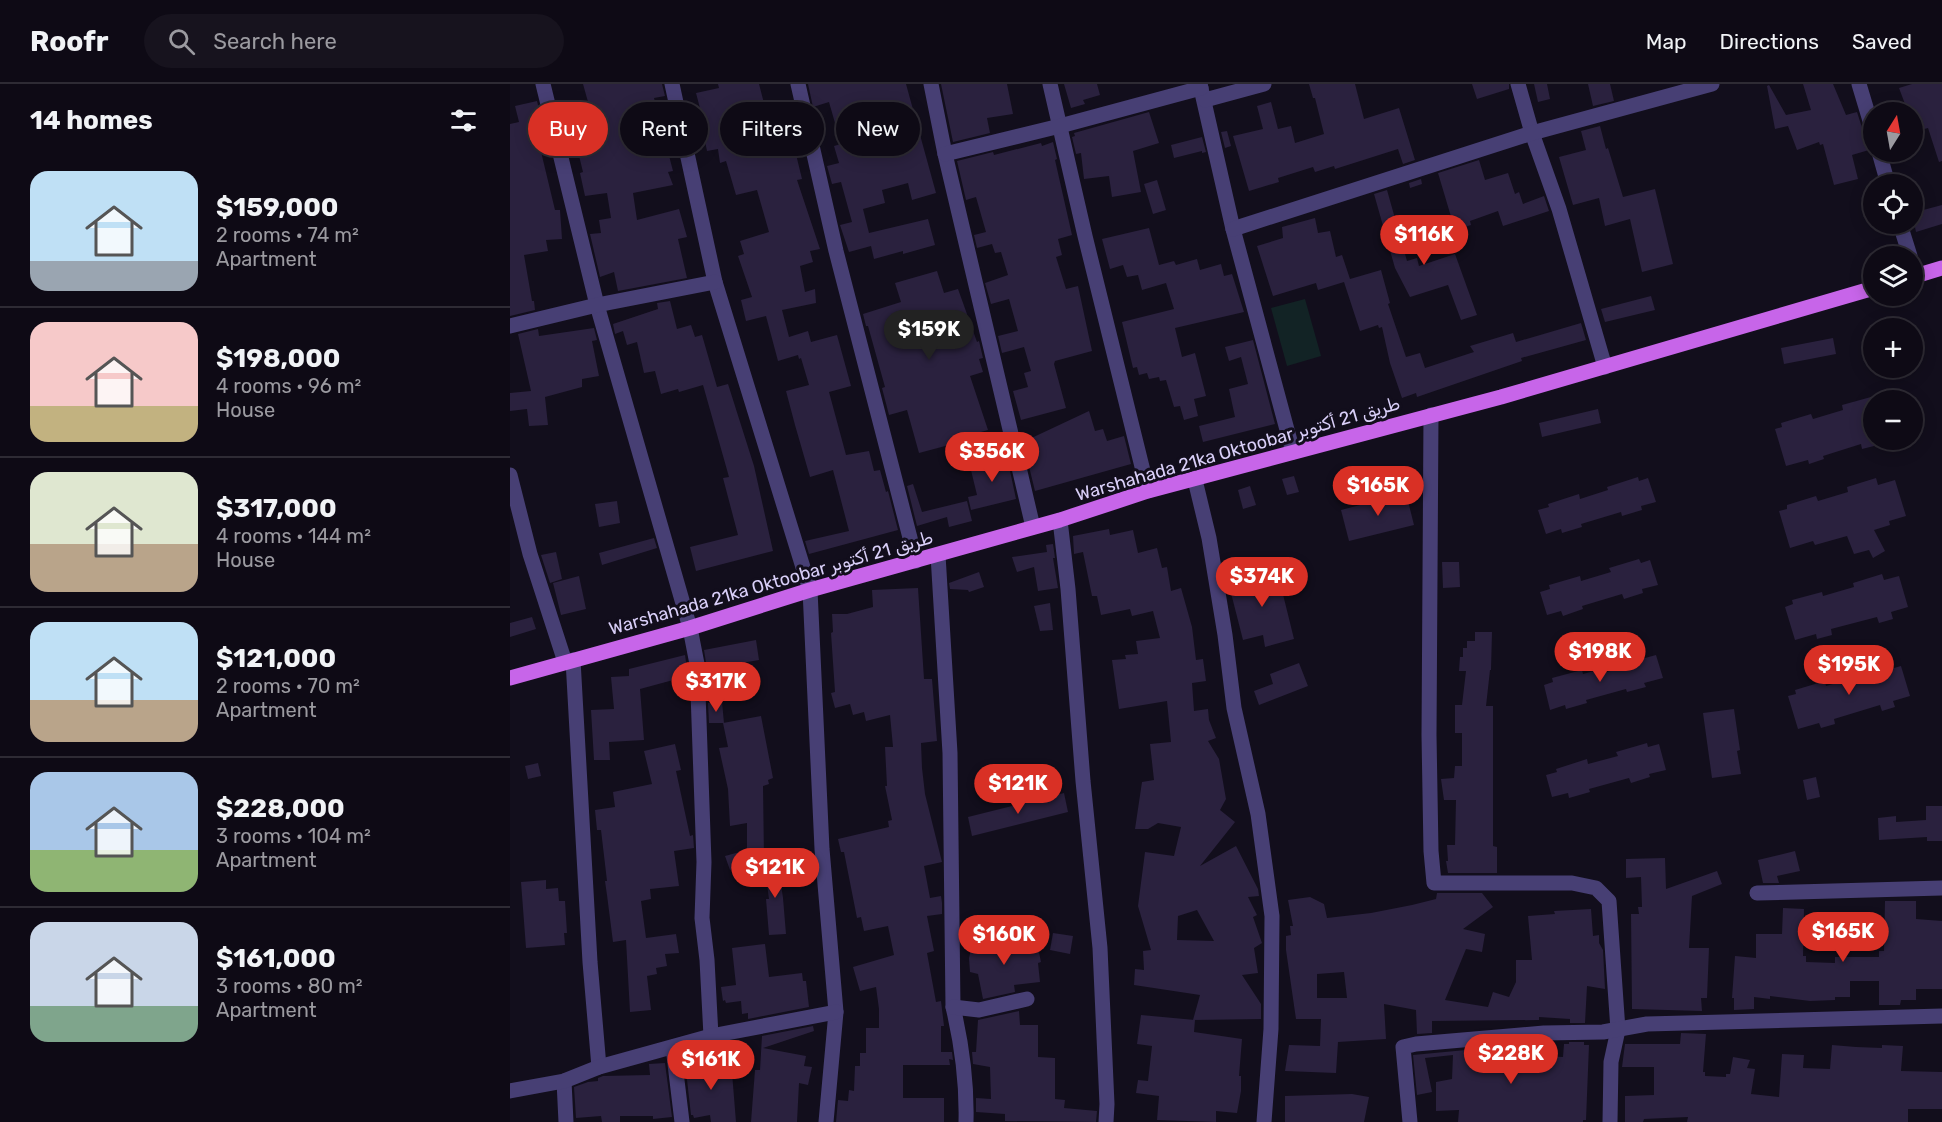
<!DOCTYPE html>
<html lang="en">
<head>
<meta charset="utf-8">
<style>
	:root { --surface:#0e0a15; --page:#17131e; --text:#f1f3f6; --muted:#9b9aa0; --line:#2e2b34; --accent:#d93025 }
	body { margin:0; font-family:Rubik,"Noto Naskh Arabic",sans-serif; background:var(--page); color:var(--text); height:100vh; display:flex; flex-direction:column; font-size:22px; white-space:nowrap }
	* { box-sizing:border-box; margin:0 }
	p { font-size:20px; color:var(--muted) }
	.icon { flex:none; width:33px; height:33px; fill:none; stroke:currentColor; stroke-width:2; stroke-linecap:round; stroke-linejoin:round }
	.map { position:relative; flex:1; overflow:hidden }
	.drawer { display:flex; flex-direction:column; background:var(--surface); width:510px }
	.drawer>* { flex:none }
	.top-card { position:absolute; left:18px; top:18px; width:570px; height:54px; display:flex; gap:12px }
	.needle { width:39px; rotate:11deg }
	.buttons { position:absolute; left:1353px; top:18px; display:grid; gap:12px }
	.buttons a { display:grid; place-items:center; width:60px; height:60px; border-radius:50%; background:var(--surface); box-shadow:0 3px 15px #0003,0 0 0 2px var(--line); font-size:30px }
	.price { position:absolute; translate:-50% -51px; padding:0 14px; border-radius:21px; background:var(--accent); color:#fff; font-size:20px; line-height:39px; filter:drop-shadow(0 2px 3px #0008) }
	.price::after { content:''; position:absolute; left:50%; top:36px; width:18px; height:14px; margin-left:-9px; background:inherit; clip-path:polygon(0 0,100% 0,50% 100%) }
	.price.current { background:#222; color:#fff }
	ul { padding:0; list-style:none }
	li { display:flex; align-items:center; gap:18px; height:150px; padding:0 30px }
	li+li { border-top:2px solid var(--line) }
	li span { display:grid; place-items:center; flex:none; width:168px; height:120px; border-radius:18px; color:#555 }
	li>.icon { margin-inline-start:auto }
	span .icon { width:72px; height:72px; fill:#fffc; stroke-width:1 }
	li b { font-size:26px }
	h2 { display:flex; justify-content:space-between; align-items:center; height:72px; padding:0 30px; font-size:26px }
	.pill { padding:0 21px; border-radius:27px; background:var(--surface); box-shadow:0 3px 15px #0003,0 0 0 2px var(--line); font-size:21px; line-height:54px }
	.pill.current { background:var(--accent); color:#fff }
	header { display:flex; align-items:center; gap:36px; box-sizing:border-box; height:84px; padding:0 30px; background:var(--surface); border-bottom:2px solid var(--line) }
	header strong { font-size:28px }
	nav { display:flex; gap:33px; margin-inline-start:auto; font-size:21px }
	.search { width:420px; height:54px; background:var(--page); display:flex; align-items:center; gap:15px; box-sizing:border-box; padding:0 21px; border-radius:33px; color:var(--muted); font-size:22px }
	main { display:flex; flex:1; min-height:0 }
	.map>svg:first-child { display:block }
	.green { fill:#122325 }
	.building { fill:#2a213e; fill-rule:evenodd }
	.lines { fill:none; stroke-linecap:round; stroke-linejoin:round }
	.street { stroke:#473f74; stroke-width:15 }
	.primary { stroke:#c765e9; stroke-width:15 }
	.labels { text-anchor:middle; stroke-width:6; stroke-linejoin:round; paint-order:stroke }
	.street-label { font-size:18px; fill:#d9cff8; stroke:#120e1c }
</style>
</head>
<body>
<header>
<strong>Roofr</strong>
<div class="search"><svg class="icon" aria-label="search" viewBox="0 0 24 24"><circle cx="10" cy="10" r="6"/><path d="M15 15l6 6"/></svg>Search here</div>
<nav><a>Map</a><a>Directions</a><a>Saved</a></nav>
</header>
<main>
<section class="drawer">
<h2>14 homes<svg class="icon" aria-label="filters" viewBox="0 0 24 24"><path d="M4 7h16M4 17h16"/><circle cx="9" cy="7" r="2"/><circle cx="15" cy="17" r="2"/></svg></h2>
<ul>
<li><span style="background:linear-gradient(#bfe0f5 75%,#9aa5b1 0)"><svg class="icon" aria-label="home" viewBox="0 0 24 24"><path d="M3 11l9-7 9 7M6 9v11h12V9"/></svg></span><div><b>$159,000</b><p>2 rooms · 74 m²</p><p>Apartment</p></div></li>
<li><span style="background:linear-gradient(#f6c9c9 70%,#c2b280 0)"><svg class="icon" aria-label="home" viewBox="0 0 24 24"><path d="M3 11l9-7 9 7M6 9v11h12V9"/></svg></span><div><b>$198,000</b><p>4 rooms · 96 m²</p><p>House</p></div></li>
<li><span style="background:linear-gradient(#dfe7d0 60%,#b9a48a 0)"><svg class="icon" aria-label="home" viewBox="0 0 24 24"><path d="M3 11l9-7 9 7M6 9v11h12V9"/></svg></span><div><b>$317,000</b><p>4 rooms · 144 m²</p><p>House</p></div></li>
<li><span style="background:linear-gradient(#bfe0f5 65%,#b9a48a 0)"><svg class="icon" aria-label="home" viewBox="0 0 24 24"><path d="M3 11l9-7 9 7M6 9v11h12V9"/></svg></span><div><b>$121,000</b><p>2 rooms · 70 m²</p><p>Apartment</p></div></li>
<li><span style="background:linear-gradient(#a9c7e8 65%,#8fb573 0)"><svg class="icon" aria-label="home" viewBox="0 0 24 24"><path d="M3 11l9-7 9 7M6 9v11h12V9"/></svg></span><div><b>$228,000</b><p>3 rooms · 104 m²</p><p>Apartment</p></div></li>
<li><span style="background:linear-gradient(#c9d6e8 70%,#7fa58c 0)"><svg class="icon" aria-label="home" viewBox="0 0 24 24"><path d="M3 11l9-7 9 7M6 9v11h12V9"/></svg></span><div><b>$161,000</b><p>3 rooms · 80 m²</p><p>Apartment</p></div></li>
</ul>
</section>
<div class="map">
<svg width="1432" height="1038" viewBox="0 0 1432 1038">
	<rect width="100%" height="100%" fill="#120e1c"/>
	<polygon class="green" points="795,215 811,272 777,282 761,224"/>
	<g class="building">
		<polygon points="73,0 152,0 155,12 144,14 163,87 158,88 163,101 123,109 127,136 169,125 177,153 168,155 177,194 108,207 104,188 90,193 80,150 91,149 89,136 101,134 97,109 75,112 70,89 73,88 62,43 54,45 51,32 80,25"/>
		<polygon points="208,0 249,0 256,27 274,21 292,95 287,96 310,165 300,167 303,178 290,182 295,208 305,205 306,219 272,226 279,253 298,247 301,258 327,251 341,302 319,308 336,371 359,367 364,387 370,386 376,408 378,407 388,446 299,470 295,457 339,447 323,386 300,393 285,341 276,307 299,301 291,274 289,275 288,271 268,277 256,232 236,237 231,216 242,213 228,172 234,170 230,157 259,148 247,106 226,111 216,77 210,79 208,65 197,67 194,52 197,51 186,9 209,4"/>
		<polygon points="298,0 396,0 426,109 402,116 398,99 372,106 375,119 353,125 359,149 418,135 425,161 393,170 393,167 364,175 361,162 339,168 330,141 342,138 331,98 322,100 317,82 329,79 324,62 331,60 319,18 303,23"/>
		<polygon points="431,0 497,0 503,30 477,34 480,49 443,58"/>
		<polygon points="554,0 587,0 590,11 573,16 575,20 561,24"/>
		<polygon points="799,0 845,0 854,35 889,24 905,76 893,80 888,65 825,85 824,82 805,88 803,83 768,94 769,98 739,107 723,52 753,45 747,22 761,18 768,45 781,42 785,59 814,50 805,14 803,14"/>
		<polygon points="962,0 999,0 999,5 967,15"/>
		<polygon points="1024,0 1037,0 1040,15 1028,18"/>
		<polygon points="1078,0 1100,0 1104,17 1083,22"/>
		<polygon points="1293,0 1323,0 1336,31 1347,28 1355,53 1363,61 1359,66 1342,71 1348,95 1324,101 1313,60 1310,61 1309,58 1287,66 1278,42 1265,45 1257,2 1259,1 1276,31 1301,26"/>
		<polygon points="1402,0 1432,0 1432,77 1429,78 1418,44 1407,47 1402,28 1398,28 1389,4"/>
		<polygon points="27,17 35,50 27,51 45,126 50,126 52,155 36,156 38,167 14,171 22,217 24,217 25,226 0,232 0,40 9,38 5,22"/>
		<polygon points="639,28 649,59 623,67 631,108 602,113 599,92 574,95 571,69 566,70 562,53 565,52 564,49"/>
		<polygon points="1090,42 1096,65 1098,64 1113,113 1145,105 1163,180 1132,188 1120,135 1095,142 1089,114 1063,121 1049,73 1076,66 1071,47"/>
		<polygon points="717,47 721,62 715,64 711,48"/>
		<polygon points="692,53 696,68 692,69 692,67 664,74 661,61"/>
		<polygon points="543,58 547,75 545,76 562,151 548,155 552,171 546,173 556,205 568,202 582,267 545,277 544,280 556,324 511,336 503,307 518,303 514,289 521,287 514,263 492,269 488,252 508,247 499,215 481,220 475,199 498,191 491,168 485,169 482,160 467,164 464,151 476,148 466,113 456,116 447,77 483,68 484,71 531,59 532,62"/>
		<polygon points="969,76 975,96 998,89 1005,110 1009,108 1013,120 1034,112 1039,127 993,142 988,127 960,137 961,141 945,146 928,89"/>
		<polygon points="911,95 912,100 900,104 899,99"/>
		<polygon points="647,96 656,126 643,130 634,100"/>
		<polygon points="877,106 897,177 907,174 909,182 945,170 967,231 951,236 938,201 900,213 885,184 864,110"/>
		<polygon points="1432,121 1432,140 1406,148 1402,129"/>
		<polygon points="805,134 808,149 820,147 826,173 832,171 840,195 871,186 880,219 878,220 896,273 910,269 915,284 964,268 960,262 1003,249 1006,258 1071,239 1076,256 1011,274 1012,277 907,313 906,309 892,314 880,279 872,243 869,244 868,241 850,247 834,198 808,206 806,199 763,212 747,162 773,154 772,143"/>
		<polygon points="639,144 649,181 664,177 666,181 687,175 690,186 711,180 714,192 722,190 734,228 665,244 672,273 685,269 696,312 684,315 688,332 674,336 670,322 664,323 656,296 650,297 649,293 639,295 637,289 629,291 627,283 623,284 612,238 664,225 656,199 632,206 628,191 617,193 613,181 600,185 592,155"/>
		<polygon points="427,187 434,209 448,205 467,258 469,257 473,274 469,275 473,288 460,292 478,346 438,357 439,361 409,369 397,326 379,331 372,304 375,303 358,242 356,242 353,230 391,218 385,199"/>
		<polygon points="1141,212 1145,226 1095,238 1091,225"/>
		<polygon points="160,217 167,245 181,241 185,253 192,251 207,303 218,300 244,382 263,467 186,487 180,463 228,451 213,394 219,393 193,301 169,308 168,305 151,310 145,287 134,289 127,258 117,261 113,247 105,250 103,240 148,225 147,219"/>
		<polygon points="84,244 87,256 82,257 89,292 72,295 72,303 35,313 38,341 19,342 17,325 0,327 0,309 21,307 8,250 28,245 29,252"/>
		<polygon points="1323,254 1326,270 1274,280 1271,264"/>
		<polygon points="743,256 765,340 693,358 689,342 725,333 719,305 738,300 731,273 719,277 715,263"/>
		<polygon points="1361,313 1364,320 1364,362 1352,365 1351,360 1313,372 1314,375 1299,380 1298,376 1276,382 1265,345 1272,343 1271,339 1301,330 1303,335 1333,326 1332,321"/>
		<polygon points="1088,325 1091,339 1032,353 1029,339"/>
		<polygon points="579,327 585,347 593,345 597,357 614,352 621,380 525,407 513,358"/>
		<polygon points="490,368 500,387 506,415 461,426 458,413 467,411 460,382 479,377 478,374"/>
		<polygon points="784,392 789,408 777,411 772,395"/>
		<polygon points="1128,393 1129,397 1138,394 1146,418 1131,422 1132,426 1112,432 1111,428 1071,440 1072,443 1052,449 1051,445 1036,450 1028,426 1039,423 1038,420 1069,410 1070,415 1098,406 1097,403"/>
		<polygon points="1366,394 1368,401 1385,396 1396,432 1379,437 1380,441 1364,446 1375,467 1363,474 1359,466 1344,470 1337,452 1305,461 1303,457 1280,464 1269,427 1277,425 1277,421 1306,412 1308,417 1338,408 1337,403"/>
		<polygon points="403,400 412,428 457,417 462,437 439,443 437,433 407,442 397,402"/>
		<polygon points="740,402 746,421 733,425 728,406"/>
		<polygon points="896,409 904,441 839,457 831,426"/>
		<polygon points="107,417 110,439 89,443 85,420"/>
		<path d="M599 445 600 451 623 446 628 469 647 464 652 484 657 483 661 507 671 504 682 543 686 576 693 575 696 597 682 599 684 627 698 625 699 636 706 654 698 657 709 675 716 715 710 726 725 738 690 782 726 762 748 805 749 812 738 813 747 831 743 833 752 859 744 864 748 889 732 891 751 920V935L683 936 690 911 624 901 625 885 634 886 633 867 641 866 628 822 635 768 664 772 671 743 648 739 638 745H625L632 698 644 696 640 660 661 658 657 617 609 625 602 576 616 575 615 571 628 570 626 557 650 554 643 527 622 532 620 525 591 531 587 512H582L573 468 564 470 563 452ZM687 826 704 857 667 856 668 832Z"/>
		<polygon points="144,454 147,464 92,481 89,469"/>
		<polygon points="543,460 545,474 543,474 548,504 528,507 524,483 507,488 502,473 537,468 536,461"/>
		<polygon points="46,468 52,495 40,499 31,471"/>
		<polygon points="1129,475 1131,479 1140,476 1148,501 1132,505 1133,509 1114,515 1112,510 1072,522 1073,525 1053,532 1051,527 1037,531 1030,508 1040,505 1039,501 1070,492 1071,497 1101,488 1099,484"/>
		<polygon points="932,478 949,478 950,503 933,504"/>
		<polygon points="766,482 784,555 755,563 753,551 733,556 721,509 726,507 724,496"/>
		<polygon points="469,488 474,503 459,508 458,506 440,505 439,499"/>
		<polygon points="1372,490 1374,496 1389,492 1398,523 1381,528 1383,535 1369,539 1367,533 1321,545 1322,551 1307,555 1306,550 1285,556 1275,523 1283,520 1282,516 1312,508 1313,512 1344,503 1343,499"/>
		<polygon points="69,492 76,525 51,531 43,499"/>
		<polygon points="408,504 414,595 422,595 427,657 411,659 412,684 415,710 432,778 414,782 420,814 431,812 432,819 432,830 417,832 424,867 417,869 426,918 431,917 434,942 431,942 431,968 442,968 443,976 439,975 440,981 393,981 393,1014 434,1014 434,1038 326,1038 328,1016 338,1017 339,1006 344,1007 345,982 350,982 350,969 356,969 356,944 369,944 369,925 366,903 350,907 343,883 384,871 378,842 354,847 351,833 347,834 334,768 331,768 328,755 379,743 378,737 382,736 375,702 377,702 375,663 383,663 380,631 356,637 354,628 343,631 340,620 325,624 321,609 325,608 321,549 323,548 322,530 337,530 363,523 362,506"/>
		<polygon points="540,519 543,546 530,547 524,522"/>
		<polygon points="22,533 26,545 0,553 0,539"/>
		<polygon points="965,548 982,548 981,586 980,586 976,622 983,622 983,762 987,763 987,789 938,789 936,777 938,777 937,761 945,761 946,716 934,716 931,695 944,694 945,682 952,682 952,649 945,649 945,621 952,621 956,587 949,587 950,573 953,573 953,564 957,564 957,557 965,557"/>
		<polygon points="246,556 249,576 197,585 194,566"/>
		<polygon points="175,571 178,592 130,605 134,656 99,658 100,676 84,676 81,626 104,625 101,593 119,592 119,585"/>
		<polygon points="1146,571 1153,594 1134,599 1136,603 1117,608 1116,605 1076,616 1077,619 1056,625 1055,621 1040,626 1034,601 1043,598 1042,594 1072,586 1073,590 1095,584 1096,588 1125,581 1124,577"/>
		<polygon points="789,579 798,602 749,621 744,607 763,600 760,590"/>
		<polygon points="1375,579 1377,586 1391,582 1400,612 1383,617 1385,623 1372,627 1370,621 1324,635 1325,640 1311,644 1309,639 1288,645 1278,612 1286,610 1285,606 1315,597 1316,602 1347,593 1346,588"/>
		<polygon points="212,618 214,639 199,639 198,619"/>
		<polygon points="1224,625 1230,666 1227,667 1231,690 1202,694 1193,629"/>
		<polygon points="251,632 263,694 258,696 259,700 253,702 254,775 220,786 215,772 237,766 237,739 220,742 218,705 209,664 218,663 213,639"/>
		<polygon points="1137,659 1138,663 1149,660 1156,686 1139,690 1140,693 1121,699 1119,694 1079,705 1080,708 1059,714 1058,709 1042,713 1036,691 1047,688 1046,685 1077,675 1078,680 1108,672 1106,668"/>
		<polygon points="165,660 171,686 166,687 180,752 183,751 184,764 164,767 169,802 140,805 141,815 131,817 136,854 166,850 169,869 155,870 157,882 146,884 147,890 137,892 141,926 120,928 116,856 103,858 97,811 95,797 97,797 91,746 87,746 85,726 105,723 103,708 142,700 134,667"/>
		<polygon points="28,679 31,692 18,695 15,682"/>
		<polygon points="1306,693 1310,713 1297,716 1293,696"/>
		<polygon points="554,709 558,728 462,752 458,733"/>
		<polygon points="1416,722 1432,722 1432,757 1417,757 1417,753 1369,756 1368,734 1386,732 1386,738 1416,736"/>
		<polygon points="1285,767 1290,787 1267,792 1269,799 1253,799 1248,776"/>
		<polygon points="267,773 273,814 276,850 259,851 256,815 259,815 254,778"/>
		<polygon points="1155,774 1156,805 1207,787 1212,800 1182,812 1179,864 1199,864 1197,914 1191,914 1192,927 1122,925 1121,830 1129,830 1128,823 1132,823 1131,793 1116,794 1116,775"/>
		<polygon points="36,796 36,805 48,804 49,817 55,817 57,849 54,849 55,861 16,864 11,798"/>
		<path d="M927 809H972L983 823 953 845 975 850 972 868 956 865 935 916 978 923 983 908 999 913 1006 898V876H1022L1018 832 1045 830 1044 827 1081 825 1083 852 1089 851V859L1093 866 1095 905 1077 902 1075 939H1060V935L1029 933V936L922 937V949L907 950 906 926 874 920 876 955 828 958 826 989 775 987 779 961 810 962 811 935H786L776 866V852L781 851 780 842H783L778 816 800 813 814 820 817 834 861 829 902 821 926 815ZM834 888 837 914H807V890Z"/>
		<polygon points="1375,817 1406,817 1406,835 1432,837 1432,905 1406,905 1406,916 1391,916 1390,921 1369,921 1369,897 1340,897 1340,913 1325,913 1325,916 1300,917 1260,912 1260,915 1244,913 1244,925 1224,926 1224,914 1222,914 1225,872 1246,874 1246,850 1272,850 1273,824 1294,825 1293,872 1296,872 1296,878 1325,879 1325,873 1369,873 1369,867 1374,867"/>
		<polygon points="543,849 563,852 560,870 540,866"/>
		<polygon points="505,853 507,863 527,859 531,878 528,879 530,898 504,901 505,908 473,915 468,890 460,888 459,874 462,861"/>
		<polygon points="255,860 259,893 292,889 293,897 296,897 299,923 238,935 238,929 232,930 231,917 216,919 215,916 213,917 211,903 226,901 222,864"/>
		<polygon points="509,927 510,941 528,941 528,973 545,974 545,1015 555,1016 554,1024 587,1027 586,1038 495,1037 495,1030 466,1028 466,1014 481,1015 480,983 463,980 462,968 466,968 468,936"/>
		<polygon points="631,931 685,936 684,948 732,955 729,992 731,992 731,1007 727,1029 706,1027 706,1038 647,1036 649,1012 626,1009 628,996 638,997 642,962 627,960"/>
		<polygon points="303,942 304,947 253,964 296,972 294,982 302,983 298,1001 289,999 287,1038 241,1038 245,986 250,986 252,952"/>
		<polygon points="1171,949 1196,950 1193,988 1195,988 1195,992 1216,993 1216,990 1220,990 1223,973 1240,976 1237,984 1245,985 1241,1010 1269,1013 1272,970 1294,971 1293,984 1320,985 1322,961 1346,963 1372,964 1372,961 1393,962 1391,987 1432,988 1432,1025 1398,1025 1398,1038 1177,1038 1178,1033 1134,1035 1133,1038 1115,1038 1115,1012 1144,1011 1144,983 1112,983 1115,960 1170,960"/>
		<polygon points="1059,958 1074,958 1074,961 1079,961 1076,1036 1073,1036 1073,1038 948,1038 949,1026 926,1027 926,998 942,995 943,971 915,974 922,1008 907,1011 903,971 1009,961 1014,961 1013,971 1053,973 1054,960 1059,960"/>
		<polygon points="221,976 226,1038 201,1038 200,1031 184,1034 183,1031 181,1031 175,978 185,977 186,980"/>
		<polygon points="155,979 162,1033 143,1035 143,1032 110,1032 110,1038 92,1038 91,1032 66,1034 64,1003 78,998 88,997 88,994 93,992 140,991 139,980"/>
		<polygon points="842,1010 859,1013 854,1038 775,1038 775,1012"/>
	</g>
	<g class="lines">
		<g class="street">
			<polyline points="33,0 87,221 180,544 187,580 194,778 192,834 197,876 201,952"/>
			<polyline points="162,0 205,198 300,506 312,765 326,928 316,1038"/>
			<polyline points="288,0 326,167 406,477"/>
			<polyline points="421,0 435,70 523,443"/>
			<polyline points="540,0 575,152 638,407"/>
			<polyline points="690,0 723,145 783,368"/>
			<polyline points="1008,0 1022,49 1049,125 1095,283"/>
			<polyline points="1349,0 1364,50"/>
			<polyline points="695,16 754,0"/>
			<polyline points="1369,68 1378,100"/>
			<polyline points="435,70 550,42 691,4"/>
			<polyline points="1390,140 1400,172"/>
			<polyline points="723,145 1022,49 1202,0"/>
			<polyline points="0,242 87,221 205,198"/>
			<polyline points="921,331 919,651 921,767 924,799 1062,799 1086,804 1099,817 1108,946 1101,978 1100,1038"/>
			<polyline points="0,391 20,470 55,578"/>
			<polyline points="685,396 699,454 715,551 724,624 748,730 762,832 761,945 754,1038"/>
			<polyline points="550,436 558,505 573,697 590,864 597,1020 596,1038"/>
			<path d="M428 471 440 669 443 923C452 961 457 998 456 1038"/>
			<polyline points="63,576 80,878 89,983"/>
			<polyline points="1247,809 1432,804"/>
			<polyline points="443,923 469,926 517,915"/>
			<polyline points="163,963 172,1038"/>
			<polyline points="54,997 56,1038"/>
			<polyline points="0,1007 54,997 89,983 201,952 326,928"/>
			<polyline points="900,1038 893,963 906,960 1034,949 1093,948 1137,940 1432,932"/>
		</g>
		<g class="primary">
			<polyline points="1402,193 1432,184"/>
			<polyline points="0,594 180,544 300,506 550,436 638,407 991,313 1364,204"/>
		</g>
	</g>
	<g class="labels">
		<g class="street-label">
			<text transform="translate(728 365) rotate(-16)" y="6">Warshahada 21ka Oktoobar طريق 21 أكتوبر</text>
			<text transform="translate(261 499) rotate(-16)" y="6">Warshahada 21ka Oktoobar طريق 21 أكتوبر</text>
		</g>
	</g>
</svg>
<div class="buttons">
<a><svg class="needle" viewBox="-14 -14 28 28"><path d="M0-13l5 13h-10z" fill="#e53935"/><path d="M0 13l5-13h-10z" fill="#9b9aa0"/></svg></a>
<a><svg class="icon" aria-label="locate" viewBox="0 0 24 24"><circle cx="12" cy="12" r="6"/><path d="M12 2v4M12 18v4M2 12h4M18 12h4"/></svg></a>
<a><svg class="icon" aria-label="layers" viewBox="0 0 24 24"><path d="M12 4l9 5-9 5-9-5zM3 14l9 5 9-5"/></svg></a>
<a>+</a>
<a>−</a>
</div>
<b class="price" style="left:914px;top:182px">$116K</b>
<b class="price current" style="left:419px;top:277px">$159K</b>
<b class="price" style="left:482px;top:399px">$356K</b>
<b class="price" style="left:868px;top:433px">$165K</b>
<b class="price" style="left:752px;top:524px">$374K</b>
<b class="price" style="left:1090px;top:599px">$198K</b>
<b class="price" style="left:1339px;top:612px">$195K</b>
<b class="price" style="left:206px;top:629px">$317K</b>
<b class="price" style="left:508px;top:731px">$121K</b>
<b class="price" style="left:265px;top:815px">$121K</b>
<b class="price" style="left:1333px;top:879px">$165K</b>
<b class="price" style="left:494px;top:882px">$160K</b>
<b class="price" style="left:1001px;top:1001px">$228K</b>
<b class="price" style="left:201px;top:1007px">$161K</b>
<div class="top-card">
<a class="pill current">Buy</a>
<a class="pill">Rent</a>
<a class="pill">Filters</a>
<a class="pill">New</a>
</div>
</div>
</main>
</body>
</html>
